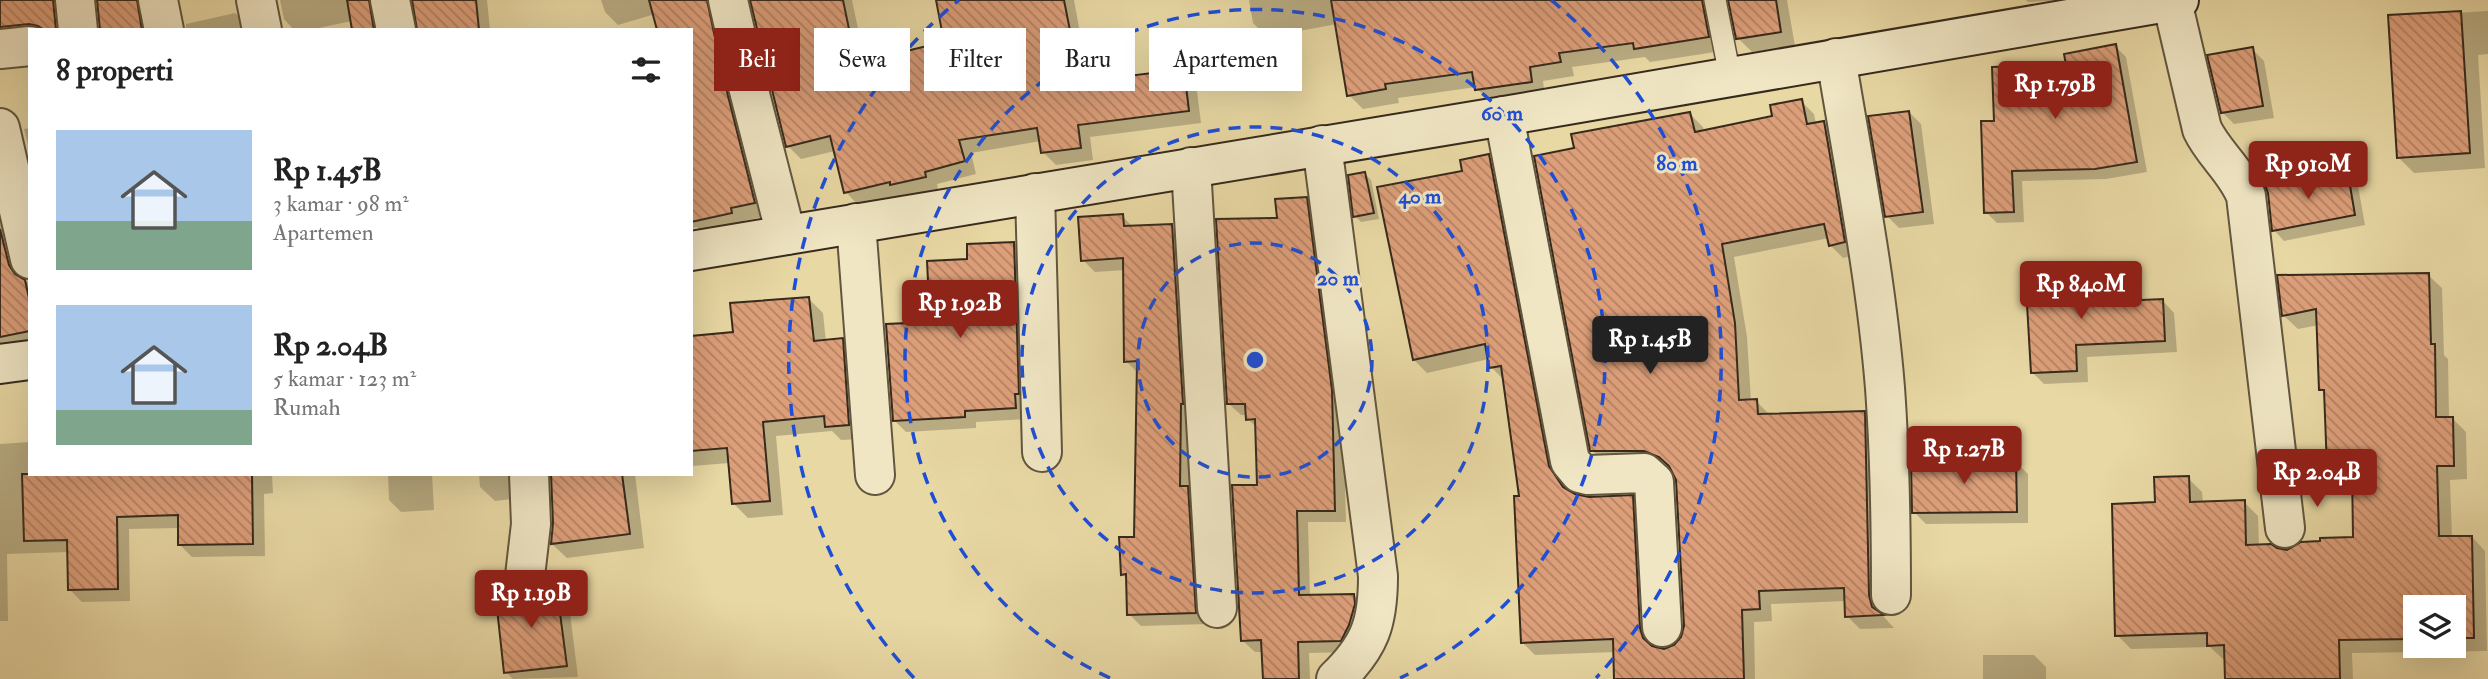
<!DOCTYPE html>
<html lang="id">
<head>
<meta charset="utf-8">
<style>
	:root { --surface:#fff; --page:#f6f6f6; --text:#222; --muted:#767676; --accent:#8f2418 }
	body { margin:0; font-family:"IM FELL Double Pica",serif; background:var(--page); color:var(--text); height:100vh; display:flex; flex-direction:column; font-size:26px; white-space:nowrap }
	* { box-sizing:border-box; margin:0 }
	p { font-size:23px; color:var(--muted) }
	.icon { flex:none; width:38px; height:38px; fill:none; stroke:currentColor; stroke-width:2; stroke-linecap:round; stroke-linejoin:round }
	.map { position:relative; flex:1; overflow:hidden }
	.drawer { position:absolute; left:28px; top:28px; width:665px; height:448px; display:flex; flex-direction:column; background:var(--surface); border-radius:0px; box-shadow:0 7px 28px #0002 }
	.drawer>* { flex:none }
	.hud { position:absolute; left:714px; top:28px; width:665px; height:63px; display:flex; gap:14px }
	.controls { position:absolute; left:2403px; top:595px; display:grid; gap:14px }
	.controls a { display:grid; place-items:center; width:63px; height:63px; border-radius:0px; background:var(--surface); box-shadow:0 7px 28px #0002; font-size:35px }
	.price { position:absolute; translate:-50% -60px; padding:0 16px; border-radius:7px; background:var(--accent); color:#fff; font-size:23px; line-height:46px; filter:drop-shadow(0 2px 4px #0008) }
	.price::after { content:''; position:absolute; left:50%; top:42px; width:21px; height:16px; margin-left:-10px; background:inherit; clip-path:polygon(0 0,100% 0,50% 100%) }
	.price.active { background:#222; color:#fff }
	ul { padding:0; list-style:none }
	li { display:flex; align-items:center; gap:21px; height:175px; padding:0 28px }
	li span { display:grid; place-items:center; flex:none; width:196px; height:140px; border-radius:0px; color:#555 }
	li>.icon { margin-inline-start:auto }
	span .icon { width:84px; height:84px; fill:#fffc; stroke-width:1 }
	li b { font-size:30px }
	h2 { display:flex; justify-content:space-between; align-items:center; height:84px; padding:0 28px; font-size:30px }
	.pill { padding:0 24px; border-radius:0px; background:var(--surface); box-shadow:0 7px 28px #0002; font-size:24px; line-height:63px }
	.pill.active { background:var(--accent); color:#fff }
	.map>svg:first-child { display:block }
	.shadow { fill:#0003; fill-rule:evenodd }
	.building { fill:url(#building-back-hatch); stroke:#362a1c; stroke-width:2 }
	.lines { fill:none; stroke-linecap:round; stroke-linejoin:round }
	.lane-casing { stroke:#62563e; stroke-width:24 }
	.street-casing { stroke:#62563e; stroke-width:42 }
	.secondary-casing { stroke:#362a1c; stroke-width:42 }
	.lane { stroke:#f0e6c4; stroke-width:21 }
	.street { stroke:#f0e6c4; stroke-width:38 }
	.secondary { stroke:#f0e6c4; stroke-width:38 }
	.ring { fill:none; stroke:#1d4ed8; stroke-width:3.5; stroke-dasharray:12 9 }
	.centre { fill:#1d4ed8; stroke:#f0e6c4; stroke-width:3.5 }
	.ring-label { font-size:21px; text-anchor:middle; font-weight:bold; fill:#1d4ed8; stroke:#f0e6c4; stroke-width:6; stroke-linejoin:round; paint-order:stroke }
</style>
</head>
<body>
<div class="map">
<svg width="2488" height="679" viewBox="0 0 2488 679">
	<defs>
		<pattern id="building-back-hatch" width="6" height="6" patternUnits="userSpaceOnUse" patternTransform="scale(1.75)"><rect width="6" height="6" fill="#dd9f7a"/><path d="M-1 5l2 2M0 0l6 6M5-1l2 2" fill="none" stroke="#b48263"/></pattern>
	</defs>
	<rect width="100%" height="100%" fill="#e8d8a4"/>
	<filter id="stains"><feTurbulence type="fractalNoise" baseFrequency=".00286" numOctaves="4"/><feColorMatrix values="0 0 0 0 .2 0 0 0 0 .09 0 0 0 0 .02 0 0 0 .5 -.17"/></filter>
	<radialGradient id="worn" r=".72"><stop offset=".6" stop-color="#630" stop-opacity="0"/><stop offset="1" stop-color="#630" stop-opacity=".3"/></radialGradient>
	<g class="shadow">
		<polygon points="0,0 69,0 66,30 30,30 0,43"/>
		<polygon points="99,0 153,0 150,30 101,30"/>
		<polygon points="280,0 386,0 383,30 353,30 352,21 309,30 294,30 284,19"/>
		<polygon points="414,0 487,0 490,30 419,30"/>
		<polygon points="601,0 715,0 767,216 743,221 744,226 704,234 697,227 691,228 691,30 655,14 618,25 605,12"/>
		<polygon points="769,0 852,0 865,62 946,44 938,0 1074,0 1089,82 1183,70 1196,83 1201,123 1090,137 1093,160 1056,165 1043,152 1041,141 971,153 976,174 937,184 938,189 858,205 846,192 835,151 801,159 788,146"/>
		<polygon points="1249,0 1787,0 1795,46 1752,52 1738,38 1728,0 1720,4 1722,51 1650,62 1645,57 1572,67 1574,76 1543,81 1545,95 1490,103 1476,87 1398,98 1399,103 1363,109 1349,95 1337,24 1267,37 1253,23"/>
		<polygon points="2026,0 2071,0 2028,2"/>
		<polygon points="2488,11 2488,54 2478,55 2485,168 2414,173 2398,157 2389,17"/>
		<polygon points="235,13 248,25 248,30 186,30 186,24"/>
		<polygon points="2115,46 2126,57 2147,172 2106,179 2022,181 2024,222 1997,223 1986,212 1996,122"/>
		<polygon points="2252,49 2264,61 2274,118 2234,124 2222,112"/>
		<polygon points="1801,101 1814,114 1816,124 1824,123 1837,135 1857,255 1843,258 1830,245 1829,238 1734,257 1747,337 1751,401 1756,401 1769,414 1864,413 1877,426 1881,609 1884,617 1894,628 1860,629 1847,616 1846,601 1771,604 1772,621 1754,622 1755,679 1616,679 1615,652 1535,655 1522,642 1522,497 1505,381 1491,367 1489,359 1427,373 1414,360 1464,173 1488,156 1501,169 1561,480 1570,493 1589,499 1632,497 1645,510 1653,643 1655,649 1663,651 1674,647 1683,638 1686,626 1677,479 1672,468 1659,464 1605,464 1592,450 1576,150 1690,114 1703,127 1704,132 1774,117"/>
		<polygon points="1909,112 1921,124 1934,224 1899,228 1887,216"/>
		<polygon points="30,128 30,152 24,129"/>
		<polygon points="1365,174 1371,180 1379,219 1361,222 1355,216"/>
		<polygon points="2276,174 2287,185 2347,176 2358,186 2365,225 2284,241 2274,230"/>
		<polygon points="0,189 20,278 22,281 30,282 30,345 0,351"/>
		<polygon points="1306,198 1318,210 1343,403 1346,522 1308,522 1310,597 1354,596 1366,608 1352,652 1309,653 1310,679 1264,679 1263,652 1255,652 1243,641 1259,486 1257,428 1248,419 1248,415 1241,415 1229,404 1279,219"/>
		<polygon points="1122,216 1134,228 1172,226 1184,238 1207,624 1141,626 1129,614 1128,580 1122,574 1135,538 1139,374 1126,361 1125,270 1095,272 1083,260"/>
		<polygon points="1014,243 1025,255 1027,419 976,422 976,428 906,432 895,421 932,324 969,260"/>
		<polygon points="2072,270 2084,282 2085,305 2162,300 2174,313 2177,352 2087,357 2088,382 2044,384 2032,372"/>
		<path d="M2428 275 2442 288 2444 355 2448 359 2449 418H2452L2466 432 2467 479 2450 480 2452 538 2472 537 2485 551 2487 651 2352 653 2353 679H2226V659H2223L2210 647 2131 649 2117 635 2157 504 2188 478 2202 492 2203 503 2244 502 2258 516 2259 546 2287 552 2355 539 2354 482H2342L2328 468 2326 395 2321 389 2319 325 2298 329 2284 316ZM2415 607H2454V646H2415Z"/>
		<polygon points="809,299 823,313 826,342 842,340 856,354 863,439 841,440 832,431 776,436 783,515 748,518 733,503 730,463 691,466 691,338 734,334"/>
		<polygon points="30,442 30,474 272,474 273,493 264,494 265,556 192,557 179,544 179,528 129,529 130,601 82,602 69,589 69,552 7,554 8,621 0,621 0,444"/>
		<polygon points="2016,462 2028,474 2028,523 1926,524 1914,512"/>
		<polygon points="388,474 432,474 434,510 401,512 389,500"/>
		<polygon points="479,474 527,474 521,498 495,501 480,487"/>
		<polygon points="553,474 635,474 644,548 567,558 552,544 555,523"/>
		<polygon points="556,585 568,597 578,677 513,679 506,672 513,596 523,600 535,597"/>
		<polygon points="1983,655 2034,655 2046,667 2046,679 1983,679"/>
	</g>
	<g class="building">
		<polygon points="0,0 53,0 56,30 44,30 38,26 29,24 0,27"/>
		<polygon points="97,0 137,0 142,30 100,30"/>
		<polygon points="347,0 369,0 374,30 352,30"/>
		<polygon points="412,0 476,0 479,30 417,30"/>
		<polygon points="649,0 707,0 724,80 755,203 731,208 732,213 691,222 691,30 657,30"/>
		<polygon points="750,0 843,0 856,63 944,42 936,0 1064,0 1080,82 1184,69 1189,111 1078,125 1081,148 1041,153 1037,128 959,140 965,161 925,172 926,177 890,185 890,182 844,193 830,136 786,147"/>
		<polygon points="1331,0 1702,0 1709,37 1634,49 1633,43 1559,53 1561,62 1530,67 1532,82 1475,90 1472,72 1385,84 1386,89 1347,96"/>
		<polygon points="1728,0 1776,0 1781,32 1736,39"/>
		<polygon points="2461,11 2470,153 2397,158 2388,15"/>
		<polygon points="2116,44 2137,162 2095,169 2012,171 2014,212 1984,213 1981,121 1994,121 1992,67 2066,65 2064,54"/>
		<polygon points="2253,47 2263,106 2221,113 2207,55"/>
		<polygon points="1802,99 1807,124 1824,121 1845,242 1829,246 1824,224 1722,244 1735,323 1739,400 1757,399 1758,414 1865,411 1869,595 1872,607 1884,615 1845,617 1844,588 1759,591 1760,609 1742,610 1744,679 1614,679 1613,639 1521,643 1514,496 1519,496 1501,366 1489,368 1485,344 1413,360 1377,187 1462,171 1460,160 1489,154 1549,466 1563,487 1575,494 1589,497 1633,495 1640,628 1643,638 1652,646 1664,649 1674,645 1681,637 1684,626 1676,480 1669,466 1659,457 1644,451 1590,451 1534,156 1574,148 1571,134 1690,112 1695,132 1772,116 1770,105"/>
		<polygon points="1909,111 1923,212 1885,217 1868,116"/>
		<polygon points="1365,172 1374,213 1353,217 1348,175"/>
		<polygon points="2277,172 2279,186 2348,174 2355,215 2272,231 2268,193 2261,176"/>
		<polygon points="1307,197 1332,390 1335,511 1297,511 1299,595 1354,594 1355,604 1349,625 1341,641 1298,642 1299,679 1263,679 1261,640 1241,641 1232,485 1257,485 1255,419 1246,420 1245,404 1227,404 1216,219 1277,218 1275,199"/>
		<polygon points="1123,214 1124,226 1172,224 1183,404 1181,404 1180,486 1188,486 1196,613 1127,615 1126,574 1121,575 1119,537 1134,537 1137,361 1124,362 1123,258 1081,261 1078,217"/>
		<polygon points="0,229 9,265 15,274 25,280 30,303 30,331 0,337"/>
		<polygon points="1014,242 1019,394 1015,394 1016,408 965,411 965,417 893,421 886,324 930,322 927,261 967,259 967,244"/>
		<polygon points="2072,268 2074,303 2163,299 2165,341 2076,345 2077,371 2031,373 2025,270"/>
		<polygon points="2429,273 2431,344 2435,344 2436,417 2453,417 2454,466 2437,466 2439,536 2472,536 2474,638 2454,638 2454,607 2415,607 2415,639 2339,640 2340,679 2225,679 2224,645 2207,646 2207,633 2115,636 2112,504 2155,502 2154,477 2189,476 2190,502 2245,500 2246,545 2271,544 2277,548 2287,550 2301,542 2320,541 2320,538 2353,537 2352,468 2327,469 2324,390 2319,390 2316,309 2282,316 2277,275"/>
		<polygon points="809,297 814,341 843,338 849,425 825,427 824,416 763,422 770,501 732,504 727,448 691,451 691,336 733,332 730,303"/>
		<polygon points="2016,460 2017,512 1912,513 1911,461"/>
		<polygon points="22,474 252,474 253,544 178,545 178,515 117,517 118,589 68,590 67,540 24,541"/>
		<polygon points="551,474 622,474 630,534 551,544 553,523"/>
		<polygon points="556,583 567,666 504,673 495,590 508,588 513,594 523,598 534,596 545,584"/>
	</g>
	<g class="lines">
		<g class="lane-casing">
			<polyline id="lane" points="1715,0 1730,76"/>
		</g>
		<g class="street-casing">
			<g id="street">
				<polyline points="75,0 78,30"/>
				<polyline points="158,0 164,30"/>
				<polyline points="256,0 262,30"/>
				<polyline points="390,0 396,30"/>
				<polyline points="728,0 745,75 786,235"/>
				<path d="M2172 1 2202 129C2213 153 2236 170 2246 196L2285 528"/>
				<polyline points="0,49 30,46"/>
				<path d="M1836 58C1854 167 1876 277 1885 388 1890 457 1891 526 1891 595"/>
				<polyline points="1504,116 1570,461 1580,473 1588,475 1644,473 1654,482 1662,627"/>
				<polyline points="0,128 30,259"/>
				<path d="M1322 145 1378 576C1378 623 1370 646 1336 679"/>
				<polyline points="1191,167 1217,608"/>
				<polyline points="1035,193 1042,452"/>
				<polyline points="856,223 875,475"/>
				<polyline points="525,576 531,524 529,474"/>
			</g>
		</g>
		<g class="secondary-casing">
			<g id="secondary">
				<polyline points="691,251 1504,116 2179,0"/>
				<polyline points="0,364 30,360"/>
			</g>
		</g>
		<use href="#lane" class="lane"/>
		<use href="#street" class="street"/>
		<use href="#secondary" class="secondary"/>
	</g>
	<g class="ring">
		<circle cx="1255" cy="360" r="117"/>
		<circle cx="1255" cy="360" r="233"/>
		<path d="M1110 678A350 350 0 1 1 1400 678"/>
		<path d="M914 678A466 466 0 0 1 959 0M1551 0A466 466 0 0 1 1596 678"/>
	</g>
	<circle cx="1255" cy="360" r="10" class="centre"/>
	<g class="ring-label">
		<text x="1502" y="120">60 m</text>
		<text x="1677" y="170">80 m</text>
		<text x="1420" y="203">40 m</text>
		<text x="1338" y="285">20 m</text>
	</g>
	<rect width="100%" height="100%" filter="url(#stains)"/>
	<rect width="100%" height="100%" fill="url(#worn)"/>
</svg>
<div class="controls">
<a><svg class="icon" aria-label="layers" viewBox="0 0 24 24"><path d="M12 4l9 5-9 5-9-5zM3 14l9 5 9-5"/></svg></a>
</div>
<b class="price" style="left:2055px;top:121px">Rp 1.79B</b>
<b class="price" style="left:2308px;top:201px">Rp 910M</b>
<b class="price" style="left:2081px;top:321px">Rp 840M</b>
<b class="price" style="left:960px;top:340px">Rp 1.92B</b>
<b class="price active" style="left:1650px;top:376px">Rp 1.45B</b>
<b class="price" style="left:1964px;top:486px">Rp 1.27B</b>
<b class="price" style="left:2317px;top:509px">Rp 2.04B</b>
<b class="price" style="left:531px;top:630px">Rp 1.19B</b>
<div class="hud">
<a class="pill active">Beli</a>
<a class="pill">Sewa</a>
<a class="pill">Filter</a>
<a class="pill">Baru</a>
<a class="pill">Apartemen</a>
</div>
<section class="drawer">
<h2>8 properti<svg class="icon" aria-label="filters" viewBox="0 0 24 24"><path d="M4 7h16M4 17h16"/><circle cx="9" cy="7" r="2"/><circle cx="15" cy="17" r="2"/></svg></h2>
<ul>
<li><span style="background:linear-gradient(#a9c7e8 65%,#7fa58c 0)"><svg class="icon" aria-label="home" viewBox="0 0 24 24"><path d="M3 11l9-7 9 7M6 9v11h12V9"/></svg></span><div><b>Rp 1.45B</b><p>3 kamar · 98 m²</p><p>Apartemen</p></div></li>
<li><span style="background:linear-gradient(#a9c7e8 75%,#7fa58c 0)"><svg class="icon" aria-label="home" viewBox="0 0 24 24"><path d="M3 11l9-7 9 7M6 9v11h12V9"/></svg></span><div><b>Rp 2.04B</b><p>5 kamar · 123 m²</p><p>Rumah</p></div></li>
</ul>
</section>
</div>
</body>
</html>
